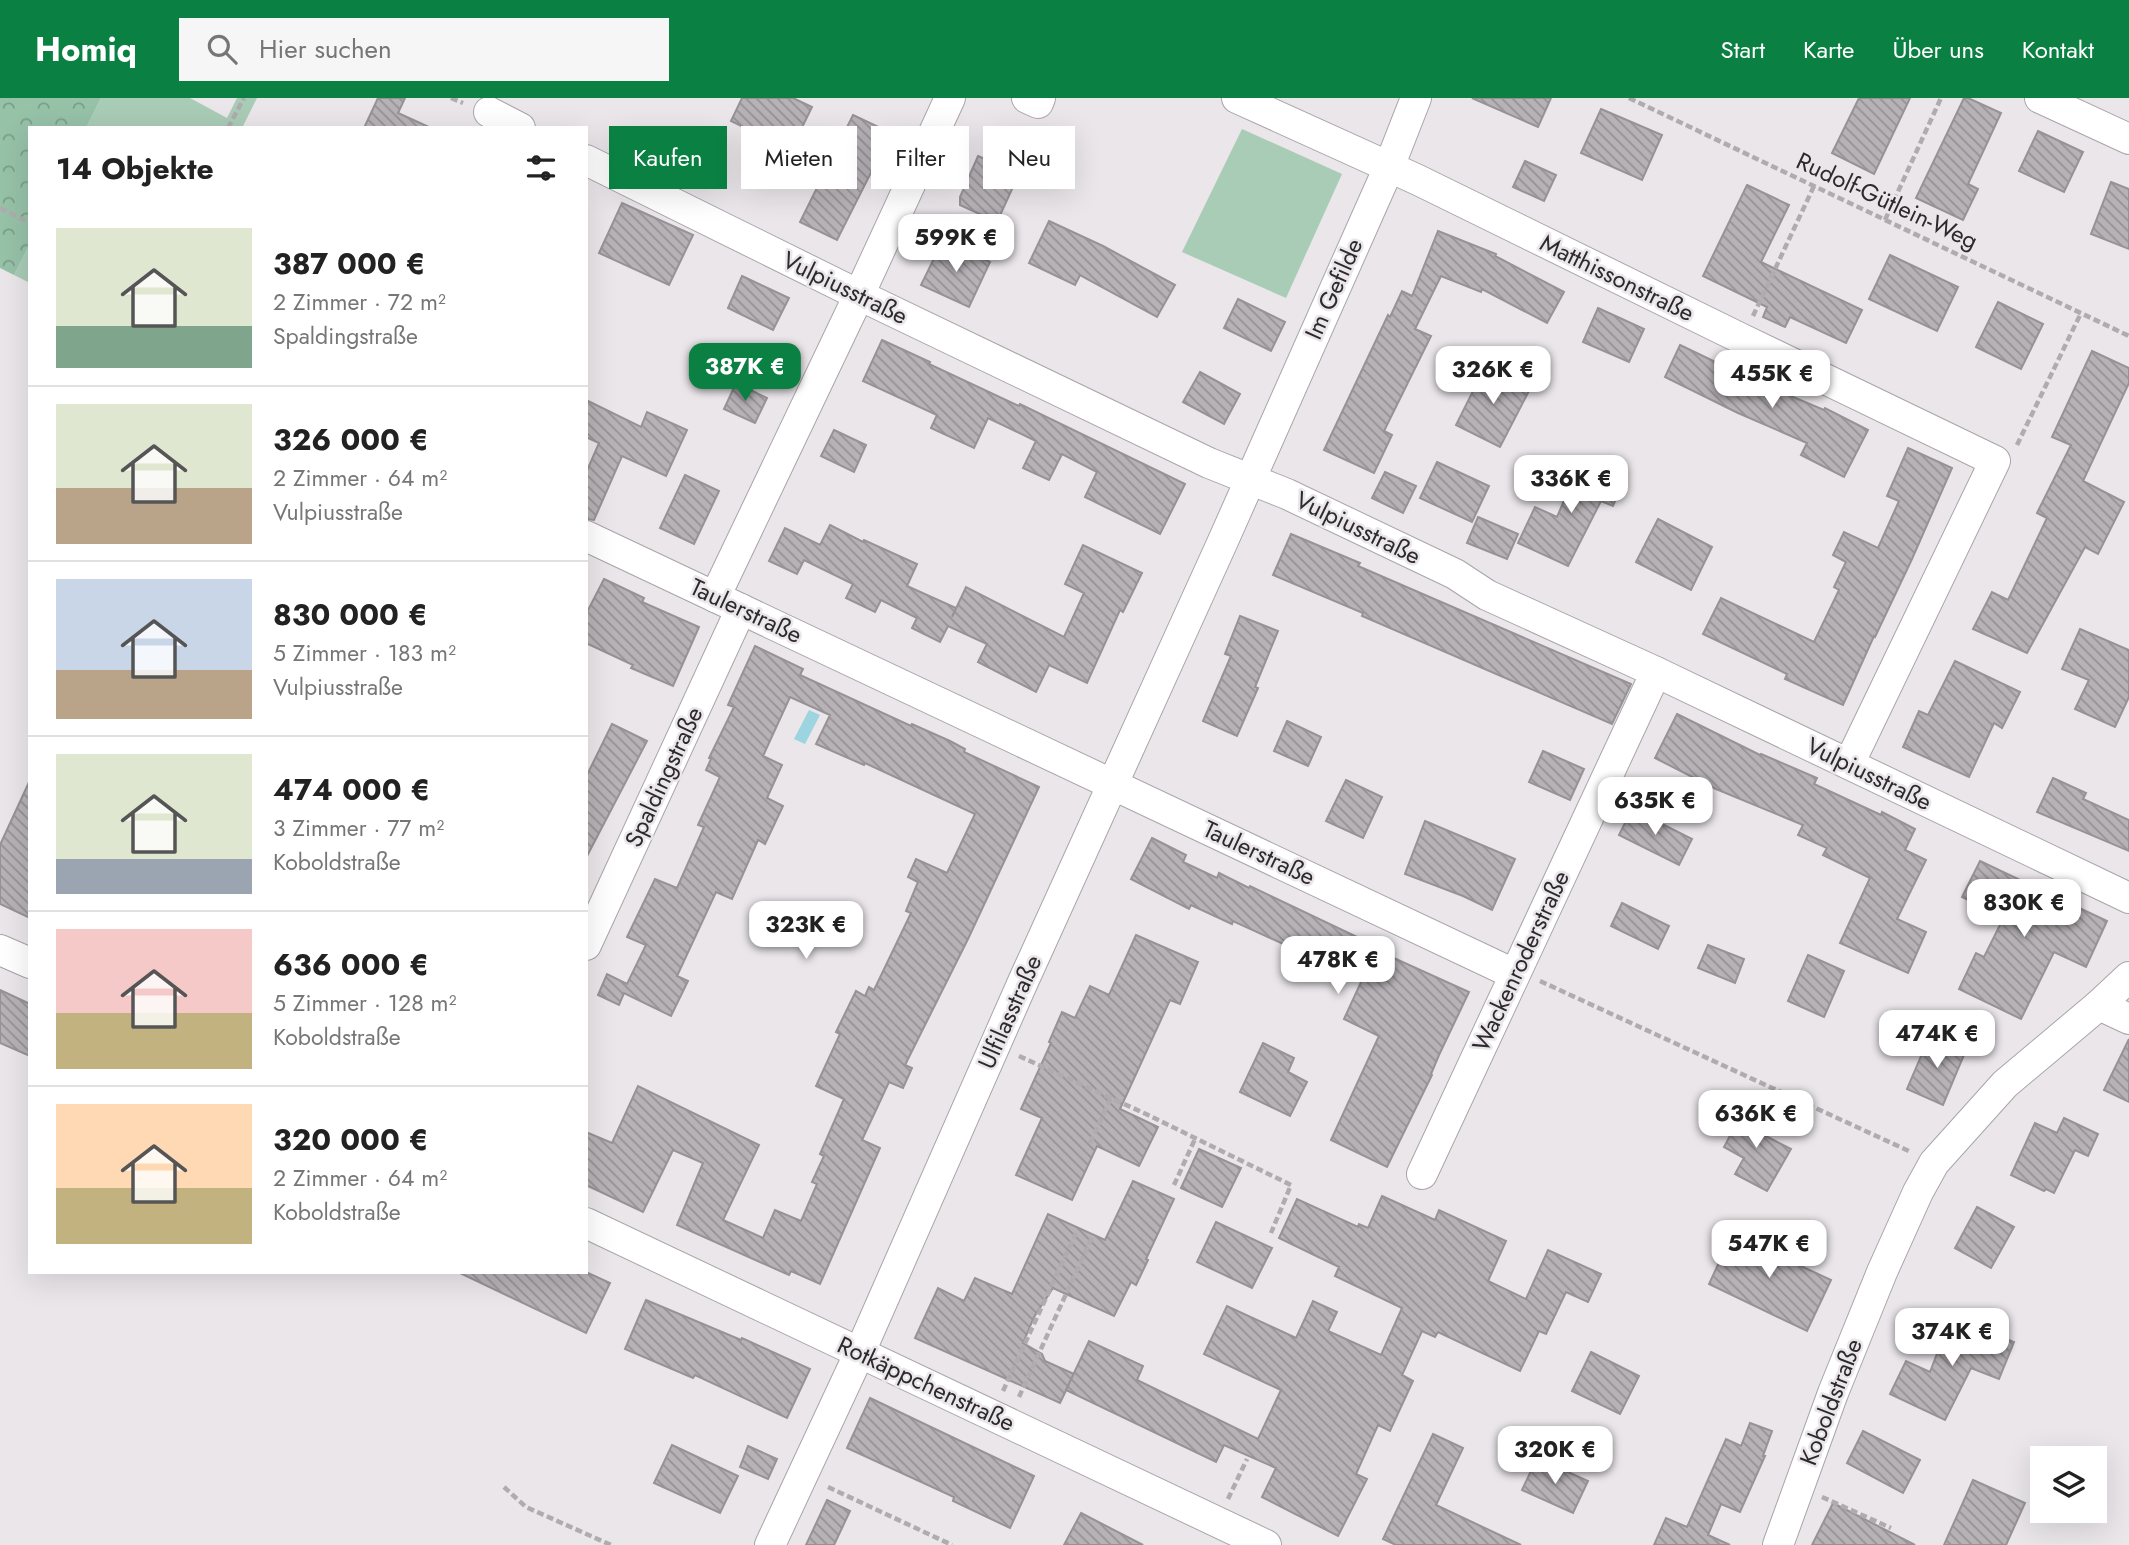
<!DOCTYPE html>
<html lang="de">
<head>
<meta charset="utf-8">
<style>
	:root { --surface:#fff; --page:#f6f6f6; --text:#222; --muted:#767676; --line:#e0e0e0; --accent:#0b8043 }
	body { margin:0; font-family:Jost,sans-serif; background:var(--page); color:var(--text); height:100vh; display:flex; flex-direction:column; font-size:26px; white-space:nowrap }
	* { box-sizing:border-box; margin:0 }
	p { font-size:23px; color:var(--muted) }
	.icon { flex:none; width:38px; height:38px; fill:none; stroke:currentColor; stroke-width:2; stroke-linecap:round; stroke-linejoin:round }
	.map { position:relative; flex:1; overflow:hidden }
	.side { position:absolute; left:28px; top:28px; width:560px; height:1148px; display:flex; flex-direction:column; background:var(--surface); border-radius:0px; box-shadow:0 7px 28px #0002 }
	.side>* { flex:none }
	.banner { position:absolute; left:609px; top:28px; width:665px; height:63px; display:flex; gap:14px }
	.controls { position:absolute; left:2030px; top:1348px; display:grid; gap:14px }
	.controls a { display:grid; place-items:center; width:77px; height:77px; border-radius:0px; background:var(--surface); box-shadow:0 7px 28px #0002; font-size:35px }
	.price { position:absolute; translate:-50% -60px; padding:0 16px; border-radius:14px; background:#fff; color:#222; font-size:23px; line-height:46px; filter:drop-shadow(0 2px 4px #0008) }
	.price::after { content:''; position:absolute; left:50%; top:42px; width:21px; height:16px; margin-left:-10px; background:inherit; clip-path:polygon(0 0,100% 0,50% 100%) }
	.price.selected { background:var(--accent); color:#fff }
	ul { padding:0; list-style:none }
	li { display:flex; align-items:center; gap:21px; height:175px; padding:0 28px }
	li+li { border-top:2px solid var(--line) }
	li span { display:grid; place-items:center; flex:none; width:196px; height:140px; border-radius:0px; color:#555 }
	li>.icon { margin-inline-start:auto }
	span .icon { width:84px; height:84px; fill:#fffc; stroke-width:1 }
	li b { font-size:30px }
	h2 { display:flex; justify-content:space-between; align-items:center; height:84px; padding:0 28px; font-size:30px }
	.chip { padding:0 24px; border-radius:0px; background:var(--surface); box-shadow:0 7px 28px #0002; font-size:24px; line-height:63px }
	.chip.selected { background:var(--accent); color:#fff }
	header { display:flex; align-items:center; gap:42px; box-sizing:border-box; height:98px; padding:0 35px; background:var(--accent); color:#fff }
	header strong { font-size:33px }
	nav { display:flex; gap:38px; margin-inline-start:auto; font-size:24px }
	.search { width:490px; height:63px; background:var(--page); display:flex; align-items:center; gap:18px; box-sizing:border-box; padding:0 24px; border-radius:0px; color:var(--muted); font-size:26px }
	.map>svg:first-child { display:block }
	.grass { fill:#a9ccb7 }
	.forest { fill:url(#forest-crowns) }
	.water { fill:#9cd4df }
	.building { fill:url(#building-back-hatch); stroke:#969296; stroke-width:2 }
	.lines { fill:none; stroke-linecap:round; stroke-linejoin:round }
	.minor-casing { stroke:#a9a5a9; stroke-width:32 }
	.path { stroke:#afacaf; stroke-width:4.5; stroke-dasharray:7 3.5; stroke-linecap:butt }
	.minor { stroke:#fff; stroke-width:30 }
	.labels { text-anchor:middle; stroke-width:5; stroke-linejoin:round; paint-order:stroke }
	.street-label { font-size:24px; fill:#2c2a2c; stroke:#eae6ea }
</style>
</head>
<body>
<header>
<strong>Homiq</strong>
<div class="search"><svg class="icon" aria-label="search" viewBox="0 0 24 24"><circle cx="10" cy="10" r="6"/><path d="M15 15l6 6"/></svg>Hier suchen</div>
<nav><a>Start</a><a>Karte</a><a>Über uns</a><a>Kontakt</a></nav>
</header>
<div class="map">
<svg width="2129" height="1447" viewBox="0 0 2129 1447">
	<defs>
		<pattern id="forest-crowns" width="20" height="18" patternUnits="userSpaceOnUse" patternTransform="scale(1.75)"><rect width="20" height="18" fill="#96c2a8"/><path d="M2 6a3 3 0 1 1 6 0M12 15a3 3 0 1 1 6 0" fill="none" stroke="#7b9e89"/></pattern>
		<pattern id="building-back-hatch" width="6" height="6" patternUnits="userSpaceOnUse" patternTransform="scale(1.75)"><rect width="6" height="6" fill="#b7b2b6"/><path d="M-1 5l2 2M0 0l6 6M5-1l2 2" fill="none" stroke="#959194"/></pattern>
	</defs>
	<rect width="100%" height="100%" fill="#eae6ea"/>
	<g class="grass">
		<polygon points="101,0 190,0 227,20 237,0 257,0 242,30 86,30"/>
		<polygon points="1242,31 1342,76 1286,200 1182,154"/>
		<polygon points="30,145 30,185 14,177"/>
	</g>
	<polygon class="forest" points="0,0 101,0 86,30 30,30 30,145 14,177 0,170"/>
	<polygon class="water" points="809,612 820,617 805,646 794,641"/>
	<g class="building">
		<polygon points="378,0 405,0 398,15 431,30 364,30"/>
		<polygon points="742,0 793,0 812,9 791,52 731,23"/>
		<polygon points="1472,0 1551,0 1538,29"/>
		<polygon points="1859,0 1910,0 1874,76 1832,55"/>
		<polygon points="1964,0 1968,0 2001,15 1968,86 1978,91 1963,122 1916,100"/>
		<polygon points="1601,11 1662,37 1642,82 1581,55"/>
		<polygon points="853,17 891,35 837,142 800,124"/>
		<polygon points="2038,33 2083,54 2064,94 2019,73"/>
		<polygon points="978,58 1019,76 997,124 960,107 960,99"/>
		<polygon points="1525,63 1556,77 1544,103 1513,89"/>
		<polygon points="2111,84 2129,91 2129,151 2091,136"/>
		<polygon points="1747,87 1789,107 1761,164 1862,212 1846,245 1790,219 1785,229 1763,219 1767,209 1703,178"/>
		<polygon points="622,105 693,137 669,187 599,155"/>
		<polygon points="1049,123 1103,148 1175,187 1157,219 1080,177 1075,187 1029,165"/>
		<polygon points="1438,133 1496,156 1495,158 1564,194 1547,225 1482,191 1481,194 1441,178 1415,231 1431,238 1384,333 1392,337 1374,375 1324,352 1388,217 1390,219 1402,193 1412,198"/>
		<polygon points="943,142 990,164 969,209 921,187"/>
		<polygon points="1890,157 1958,189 1937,233 1869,201"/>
		<polygon points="742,178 789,200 773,232 728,210"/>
		<polygon points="1238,201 1285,224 1271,253 1224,230"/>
		<polygon points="1998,204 2043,226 2021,271 1976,249"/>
		<polygon points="1598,210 1644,231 1629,264 1583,244"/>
		<polygon points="882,242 930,264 929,266 1019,308 1020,306 1185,386 1160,436 1085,399 1097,374 1062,356 1049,382 1023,370 1036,343 988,320 974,350 931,330 937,317 863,283"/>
		<polygon points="1680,247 1753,282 1824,312 1825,310 1868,332 1844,379 1801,357 1807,345 1738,315 1665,279"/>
		<polygon points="2092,253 2129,270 2129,285 2083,383 2124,404 2098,456 2085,449 2027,555 1973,531 1992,494 2008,502 2047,420 2037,415 2071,347 2052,339"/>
		<polygon points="1486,267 1531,289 1500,349 1456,327"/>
		<polygon points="1200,274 1240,296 1224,326 1183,304"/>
		<polygon points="736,285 767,300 755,325 724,311"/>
		<polygon points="586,302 641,329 647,314 687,332 666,378 622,358 594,422 586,421 586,375 599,345 586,339"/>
		<polygon points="834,332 866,347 854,374 821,358"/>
		<polygon points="1908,350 1952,370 1912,461 1875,539 1874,538 1843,607 1785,581 1787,576 1703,536 1721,500 1814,544 1839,492 1834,489 1846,464 1833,457 1844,434 1878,450 1899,403 1887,398"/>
		<polygon points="1581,363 1624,382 1613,408 1601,403 1568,468 1518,445 1535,409 1557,419"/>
		<polygon points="1437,364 1489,388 1472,424 1420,400"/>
		<polygon points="1385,374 1416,388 1403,415 1372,400"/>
		<polygon points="685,377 719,393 694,446 660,430"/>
		<polygon points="1478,419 1518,436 1507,461 1467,445"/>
		<polygon points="1658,421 1712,449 1691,492 1636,464"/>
		<polygon points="830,427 863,444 864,442 917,466 907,488 956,510 952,519 966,489 1064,539 1084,495 1065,486 1083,447 1142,475 1123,514 1120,512 1087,585 1049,567 1036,594 978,564 987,546 948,528 940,544 912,530 917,520 881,502 875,514 846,500 853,486 804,462 797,476 769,463 785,430 820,447"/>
		<polygon points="1291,436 1360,465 1358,468 1631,586 1612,626 1362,518 1363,515 1273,477"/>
		<polygon points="604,481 644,500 642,504 699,529 673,588 631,570 633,567 586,545 586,516"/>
		<polygon points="1240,518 1278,533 1255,589 1258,590 1237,638 1203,623 1231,558 1225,556"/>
		<polygon points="2080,531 2129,552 2129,599 2115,629 2075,611 2089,582 2062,571"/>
		<polygon points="755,548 803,571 800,577 911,628 912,626 950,643 965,651 964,654 1039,689 968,841 905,967 912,970 903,990 889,984 862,1042 880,1050 820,1186 791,1173 789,1177 677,1127 703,1065 673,1052 643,1114 586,1087 586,1034 612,1045 638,988 759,1047 723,1122 763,1140 775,1112 801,1123 817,1086 812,1084 824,1058 820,1056 844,1001 816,988 840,936 836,934 856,893 865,898 869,889 874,892 911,815 906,813 918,784 908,779 916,761 947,775 975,716 865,665 864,667 816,646 830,617 790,599 763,658 782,667 767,700 783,708 765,746 758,742 732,801 716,794 677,878 688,883 671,918 624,895 619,907 598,897 607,876 627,886 646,847 627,839 655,781 677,790 704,729 698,727 720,679 706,672 711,661 709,660 734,609 728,607"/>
		<polygon points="1955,563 2020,594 2002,630 1994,625 1969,679 1903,649 1919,613 1928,617"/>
		<polygon points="1677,616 1760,657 1761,656 1817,680 1814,686 1881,717 1882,714 1915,731 1905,752 1926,762 1897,821 1926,834 1908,875 1840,845 1870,780 1823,757 1827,750 1798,737 1803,727 1716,691 1655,660"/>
		<polygon points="1287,623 1321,639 1308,668 1274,653"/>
		<polygon points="612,626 647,643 586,760 586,679"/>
		<polygon points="1543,653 1584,671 1570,702 1529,684"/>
		<polygon points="2053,680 2086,695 2083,701 2129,722 2129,753 2037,714"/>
		<polygon points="30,682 30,820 0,806 0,747"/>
		<polygon points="1346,682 1382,699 1363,740 1326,723"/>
		<polygon points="1632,711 1692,741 1679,767 1619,737"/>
		<polygon points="1425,723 1515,761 1492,812 1463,798 1405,776"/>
		<polygon points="1152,740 1186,757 1183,764 1217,780 1219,775 1249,790 1250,788 1378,849 1376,852 1469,894 1439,957 1431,976 1432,977 1387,1069 1331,1042 1379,938 1344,921 1362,882 1233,823 1232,826 1191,807 1189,811 1131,781"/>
		<polygon points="1980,763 2107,823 2086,869 2054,854 2021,921 1959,891 1976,855 1984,859 2004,819 1962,799"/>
		<polygon points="1622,805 1669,828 1658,851 1611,828"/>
		<polygon points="1136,837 1198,864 1180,906 1170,902 1120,1011 1158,1029 1139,1068 1097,1048 1072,1102 1016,1077 1042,1020 1021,1011 1051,945 1049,944 1062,914 1075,920 1090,888 1109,897"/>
		<polygon points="1708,847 1744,861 1735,885 1698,870"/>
		<polygon points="1808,857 1844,873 1824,919 1788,903"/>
		<polygon points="0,892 30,906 30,958 0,945"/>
		<polygon points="1930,937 1966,952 1943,1007 1907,991"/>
		<polygon points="2129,941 2129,1004 2104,992"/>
		<polygon points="1263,945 1294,960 1288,974 1307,984 1290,1018 1240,994"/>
		<polygon points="1746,1007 1767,1017 1758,1034 1791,1051 1767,1093 1735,1076 1744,1060 1724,1049"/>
		<polygon points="2064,1020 2098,1036 2088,1058 2075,1052 2054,1095 2046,1091 2044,1093 2011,1077 2035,1025 2057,1035"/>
		<polygon points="1199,1051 1241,1070 1222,1109 1181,1090"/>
		<polygon points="1133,1083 1174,1101 1146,1161 1148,1162 1136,1187 1131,1184 1114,1218 1053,1190 1034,1219 1023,1245 1042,1256 1045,1263 1074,1276 1060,1305 915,1240 938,1190 964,1203 975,1180 1012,1196 1048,1116 1105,1142"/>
		<polygon points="1382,1098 1435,1122 1439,1112 1506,1143 1488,1183 1526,1201 1548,1152 1601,1176 1588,1204 1566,1194 1546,1236 1539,1233 1520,1273 1438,1234 1435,1239 1422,1233 1402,1277 1413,1283 1390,1333 1378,1327 1356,1376 1367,1381 1338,1438 1262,1399 1276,1370 1224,1347 1216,1364 1066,1292 1089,1243 1143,1268 1137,1282 1258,1341 1281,1292 1204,1256 1227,1208 1296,1240 1313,1203 1337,1214 1328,1233 1381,1257 1402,1210 1335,1178 1339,1169 1279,1140 1297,1101 1358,1129 1359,1126 1368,1130"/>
		<polygon points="1977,1109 2014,1129 1991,1170 1955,1150"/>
		<polygon points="1216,1124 1272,1150 1252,1190 1197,1164"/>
		<polygon points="1735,1130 1776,1148 1773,1155 1831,1182 1807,1233 1709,1186"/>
		<polygon points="458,1174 586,1174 610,1185 586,1235"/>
		<polygon points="646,1202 741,1242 742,1240 810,1271 787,1320 695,1277 693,1280 625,1251"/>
		<polygon points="1951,1219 2014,1244 1999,1281 1971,1270 1945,1322 1890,1296 1906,1263 1930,1274"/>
		<polygon points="1591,1254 1639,1278 1620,1316 1572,1293"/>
		<polygon points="870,1300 1034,1378 1010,1430 953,1403 954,1399 847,1350"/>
		<polygon points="1750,1325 1772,1333 1763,1358 1765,1358 1740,1414 1721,1406 1708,1437 1730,1447 1654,1447 1666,1420 1687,1429 1726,1341 1741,1348"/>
		<polygon points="1863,1333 1920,1362 1903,1395 1847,1365"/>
		<polygon points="1433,1336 1463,1350 1436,1407 1521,1447 1396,1447 1383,1441"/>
		<polygon points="672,1347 738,1378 720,1415 654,1385"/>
		<polygon points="748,1348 777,1361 768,1381 740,1369"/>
		<polygon points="1537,1360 1588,1383 1573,1415 1522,1392"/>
		<polygon points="1973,1382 2025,1405 2006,1447 1944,1447"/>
		<polygon points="827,1402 850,1413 834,1447 806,1447"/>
		<polygon points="1833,1405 1915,1447 1812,1447"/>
		<polygon points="1081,1415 1143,1447 1064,1447"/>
	</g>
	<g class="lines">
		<g class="minor-casing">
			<g id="minor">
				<polyline points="1027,0 1038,5 1040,0"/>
				<polyline points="1237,0 1418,82 1742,241 1995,363 1849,666"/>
				<polyline points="2040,0 2129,41"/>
				<polyline points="489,14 520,30"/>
				<polyline points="586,62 859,197 1209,365 1287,396 1455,476 1487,497 1656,574 2129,800"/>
				<polyline points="586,438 1514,876"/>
				<polyline points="715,499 859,197 950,0"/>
				<polyline points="586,847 741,511"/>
				<polyline points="0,852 30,865"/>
				<polyline points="2099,907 2129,921"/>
				<polyline points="1422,1076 1656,574"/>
				<polyline points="586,1125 1266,1447"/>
				<polyline points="770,1447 860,1254 1022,886 1223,443 1389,69 1416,0"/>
				<polyline points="1778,1447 1833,1295 1882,1174 1918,1094 1934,1065 2005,986 2099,907 2129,879"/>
			</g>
		</g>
		<g class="path">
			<polyline points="451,0 463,5"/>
			<polyline points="1629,0 2129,238"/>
			<polyline points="228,30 244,0"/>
			<polyline points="0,110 30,125"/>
			<polyline points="1885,122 1941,0"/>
			<polyline points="1753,218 1814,88"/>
			<polyline points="2017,347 2081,215"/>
			<polyline points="1540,883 1911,1054"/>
			<polyline points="1019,958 1146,1016 1291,1087 1271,1135"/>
			<polyline points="1090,1045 1111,1000"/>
			<polyline points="1174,1087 1195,1041"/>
			<polyline points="1003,1293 1076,1135"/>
			<polyline points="1019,1299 1093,1137"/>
			<polyline points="504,1389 526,1409 611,1447"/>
			<polyline points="828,1389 952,1447"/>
			<polyline points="1822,1399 1891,1430"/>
			<polyline points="1228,1401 1247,1361"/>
		</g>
		<use href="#minor" class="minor"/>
	</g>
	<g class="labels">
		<g class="street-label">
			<text transform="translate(1887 103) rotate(25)" y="8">Rudolf-Gütlein-Weg</text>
			<text transform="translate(1617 180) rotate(26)" y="8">Matthissonstraße</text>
			<text transform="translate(845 190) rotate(26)" y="8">Vulpiusstraße</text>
			<text transform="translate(1334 191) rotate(-66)" y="8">Im Gefilde</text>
			<text transform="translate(1358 430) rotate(26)" y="8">Vulpiusstraße</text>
			<text transform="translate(746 513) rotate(25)" y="8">Taulerstraße</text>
			<text transform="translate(1869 676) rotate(26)" y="8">Vulpiusstraße</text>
			<text transform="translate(664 679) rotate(-65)" y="8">Spaldingstraße</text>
			<text transform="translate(1259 755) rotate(25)" y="8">Taulerstraße</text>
			<text transform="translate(1521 863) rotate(-65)" y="8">Wackenroderstraße</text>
			<text transform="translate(1010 914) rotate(-66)" y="8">Ulfilasstraße</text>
			<text transform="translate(926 1286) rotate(25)" y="8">Rotkäppchenstraße</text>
			<text transform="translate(1831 1304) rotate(-69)" y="8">Koboldstraße</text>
		</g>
	</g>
</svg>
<div class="controls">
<a><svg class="icon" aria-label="layers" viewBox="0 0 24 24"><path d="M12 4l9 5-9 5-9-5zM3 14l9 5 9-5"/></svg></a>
</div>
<b class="price" style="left:956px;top:176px">599K €</b>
<b class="price selected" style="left:745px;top:305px">387K €</b>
<b class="price" style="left:1493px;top:308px">326K €</b>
<b class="price" style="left:1772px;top:312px">455K €</b>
<b class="price" style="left:1571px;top:417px">336K €</b>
<b class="price" style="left:1655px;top:739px">635K €</b>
<b class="price" style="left:2024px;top:841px">830K €</b>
<b class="price" style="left:806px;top:863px">323K €</b>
<b class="price" style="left:1338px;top:898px">478K €</b>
<b class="price" style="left:1937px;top:972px">474K €</b>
<b class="price" style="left:1756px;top:1052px">636K €</b>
<b class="price" style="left:1769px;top:1182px">547K €</b>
<b class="price" style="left:1952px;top:1270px">374K €</b>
<b class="price" style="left:1555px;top:1388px">320K €</b>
<div class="banner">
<a class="chip selected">Kaufen</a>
<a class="chip">Mieten</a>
<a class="chip">Filter</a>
<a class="chip">Neu</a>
</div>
<section class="side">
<h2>14 Objekte<svg class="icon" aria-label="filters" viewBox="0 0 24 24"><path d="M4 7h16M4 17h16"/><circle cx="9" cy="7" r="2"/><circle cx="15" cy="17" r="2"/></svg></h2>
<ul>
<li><span style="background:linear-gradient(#dfe7d0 70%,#7fa58c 0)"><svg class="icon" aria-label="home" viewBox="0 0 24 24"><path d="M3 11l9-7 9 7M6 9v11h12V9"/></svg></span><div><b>387 000 €</b><p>2 Zimmer · 72 m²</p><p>Spaldingstraße</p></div></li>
<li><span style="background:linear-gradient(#dfe7d0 60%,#b9a48a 0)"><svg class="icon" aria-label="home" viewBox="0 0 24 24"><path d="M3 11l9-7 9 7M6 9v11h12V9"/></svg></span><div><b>326 000 €</b><p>2 Zimmer · 64 m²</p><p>Vulpiusstraße</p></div></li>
<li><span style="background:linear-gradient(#c9d6e8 65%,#b9a48a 0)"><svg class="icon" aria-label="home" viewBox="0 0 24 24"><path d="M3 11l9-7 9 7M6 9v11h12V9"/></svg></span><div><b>830 000 €</b><p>5 Zimmer · 183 m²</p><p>Vulpiusstraße</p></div></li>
<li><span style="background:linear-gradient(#dfe7d0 75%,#9aa5b1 0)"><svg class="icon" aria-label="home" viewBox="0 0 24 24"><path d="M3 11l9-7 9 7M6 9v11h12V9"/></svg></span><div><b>474 000 €</b><p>3 Zimmer · 77 m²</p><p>Koboldstraße</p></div></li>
<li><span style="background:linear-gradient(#f6c9c9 60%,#c2b280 0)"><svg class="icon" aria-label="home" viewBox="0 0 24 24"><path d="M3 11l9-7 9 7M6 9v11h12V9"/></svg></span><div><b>636 000 €</b><p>5 Zimmer · 128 m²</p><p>Koboldstraße</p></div></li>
<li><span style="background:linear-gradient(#ffd9b3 60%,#c2b280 0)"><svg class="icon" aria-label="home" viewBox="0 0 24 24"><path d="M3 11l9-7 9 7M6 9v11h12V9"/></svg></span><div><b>320 000 €</b><p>2 Zimmer · 64 m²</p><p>Koboldstraße</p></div></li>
</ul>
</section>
</div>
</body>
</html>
